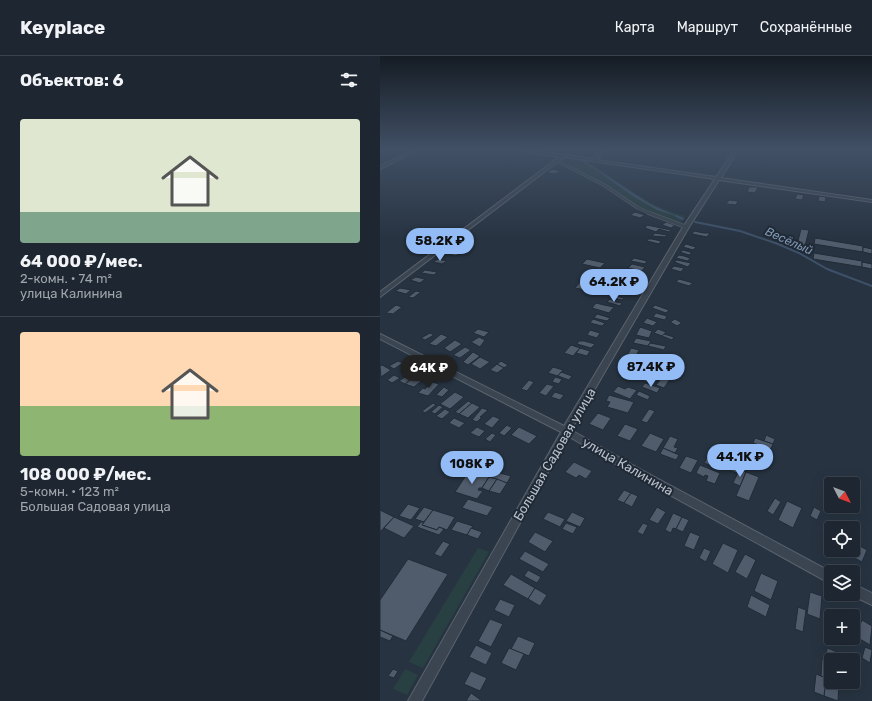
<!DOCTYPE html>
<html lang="ru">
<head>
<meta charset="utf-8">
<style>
	:root { --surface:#1d2631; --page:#2a323d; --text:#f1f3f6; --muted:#a0a5ab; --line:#3b434d; --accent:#93bbf5 }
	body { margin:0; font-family:Rubik,sans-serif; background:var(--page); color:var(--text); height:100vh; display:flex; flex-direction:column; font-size:15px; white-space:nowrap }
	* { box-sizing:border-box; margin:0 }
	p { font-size:13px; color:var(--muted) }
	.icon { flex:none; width:22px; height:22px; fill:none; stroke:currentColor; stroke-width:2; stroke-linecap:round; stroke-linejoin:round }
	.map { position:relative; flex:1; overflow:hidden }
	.sheet { display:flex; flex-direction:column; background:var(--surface); width:380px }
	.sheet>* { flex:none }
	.needle { width:26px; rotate:132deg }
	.fabs { position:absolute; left:444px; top:421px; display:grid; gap:8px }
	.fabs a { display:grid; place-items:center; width:36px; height:36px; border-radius:4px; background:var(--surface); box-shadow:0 4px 16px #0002,0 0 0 1px var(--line); font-size:20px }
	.price { position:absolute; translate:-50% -34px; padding:0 9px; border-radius:14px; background:var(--accent); color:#111; font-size:13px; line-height:26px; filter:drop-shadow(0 1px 2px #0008) }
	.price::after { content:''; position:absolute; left:50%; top:24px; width:12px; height:9px; margin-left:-6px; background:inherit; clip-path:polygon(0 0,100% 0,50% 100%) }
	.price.on { background:#222; color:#fff }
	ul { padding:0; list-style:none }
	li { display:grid; align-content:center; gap:8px; height:212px; padding:0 20px }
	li+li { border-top:1px solid var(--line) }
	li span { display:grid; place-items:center; height:124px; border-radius:4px; color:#555 }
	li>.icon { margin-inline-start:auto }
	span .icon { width:72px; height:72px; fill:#fffc; stroke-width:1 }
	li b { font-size:17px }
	h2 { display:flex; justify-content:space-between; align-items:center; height:48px; padding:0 20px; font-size:17px }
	header { display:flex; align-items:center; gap:24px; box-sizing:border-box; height:56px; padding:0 20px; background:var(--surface); border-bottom:1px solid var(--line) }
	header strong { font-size:19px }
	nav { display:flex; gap:22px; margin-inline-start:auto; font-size:14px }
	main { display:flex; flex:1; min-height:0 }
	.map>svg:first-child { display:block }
	.green { fill:#294042 }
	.water { fill:#3e5169 }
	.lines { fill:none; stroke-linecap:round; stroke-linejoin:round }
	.stream-far1 { stroke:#3e5169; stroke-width:1.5 }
	.stream { stroke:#3e5169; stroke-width:2 }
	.building { fill:#505c6c; stroke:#222c38 }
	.service-far1-casing { stroke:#59636e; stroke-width:3.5 }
	.service-casing { stroke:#59636e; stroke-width:4.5 }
	.minor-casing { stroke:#59636e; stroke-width:2 }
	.service-far1 { stroke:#3b4551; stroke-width:2.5 }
	.service { stroke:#3b4551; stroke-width:3 }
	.minor { fill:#3b4551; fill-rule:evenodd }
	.labels { text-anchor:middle; stroke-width:4; stroke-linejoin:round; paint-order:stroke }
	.far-water-label { font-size:12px; font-style:italic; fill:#8197b2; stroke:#202a36 }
	.street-label { font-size:13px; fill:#b8c0cb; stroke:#202a36 }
</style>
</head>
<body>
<header>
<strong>Keyplace</strong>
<nav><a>Карта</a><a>Маршрут</a><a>Сохранённые</a></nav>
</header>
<main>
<section class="sheet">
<h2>Объектов: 6<svg class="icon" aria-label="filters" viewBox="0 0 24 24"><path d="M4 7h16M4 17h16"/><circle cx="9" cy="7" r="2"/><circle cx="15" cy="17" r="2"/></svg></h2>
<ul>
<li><span style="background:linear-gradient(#dfe7d0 75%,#7fa58c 0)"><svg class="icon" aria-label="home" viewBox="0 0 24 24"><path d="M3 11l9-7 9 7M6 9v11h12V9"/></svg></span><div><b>64 000 ₽/мес.</b><p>2-комн. · 74 m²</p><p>улица Калинина</p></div></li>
<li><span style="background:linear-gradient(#ffd9b3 60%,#8fb573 0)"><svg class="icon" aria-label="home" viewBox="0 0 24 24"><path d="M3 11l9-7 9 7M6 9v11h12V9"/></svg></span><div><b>108 000 ₽/мес.</b><p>5-комн. · 123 m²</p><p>Большая Садовая улица</p></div></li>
</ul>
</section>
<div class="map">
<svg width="492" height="645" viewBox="0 0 492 645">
	<rect width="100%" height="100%" fill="#273341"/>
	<g class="green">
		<polygon points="190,93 208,94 209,93 221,94 214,102 209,103 181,99"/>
		<path d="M184 101 208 104 206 105C239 125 268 151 305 160L301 167 260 152 214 122 179 104Z"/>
		<polygon points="98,492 109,496 43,612 29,606"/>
		<polygon points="25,613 38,619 27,639 13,633"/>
	</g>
	<polygon class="water" points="213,112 220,115 270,148 299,161 277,154 254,141"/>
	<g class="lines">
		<polyline class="stream-far1" points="204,106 216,113"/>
		<g class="stream">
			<polyline points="296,160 303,163"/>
			<polyline points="315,166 360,175 398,188 419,197 447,213 492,230"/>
		</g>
	</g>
	<g class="building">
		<polygon points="172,113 181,115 175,118 167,117"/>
		<polygon points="369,131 378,131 375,137 367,136"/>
		<polygon points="417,138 424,139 422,144 415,143"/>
		<polygon points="439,140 446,141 445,146 438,145"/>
		<polygon points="349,144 358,145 356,149 346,148"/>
		<polygon points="255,156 265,159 260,162 250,159"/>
		<polygon points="286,166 295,169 291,172 282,169"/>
		<polygon points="267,169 291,174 289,176 279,173 276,176 265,172"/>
		<polygon points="421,173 429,174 425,190 417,189"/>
		<polygon points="314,175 324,177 330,177 327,181 312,178"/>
		<polygon points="55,176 60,177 64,178 60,180 51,178"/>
		<polygon points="275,177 287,179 285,181 272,180"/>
		<polygon points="435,182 483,190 483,196 434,188"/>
		<polygon points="268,183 272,183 281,185 279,188 267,185"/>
		<polygon points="77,187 88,189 84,193 73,190"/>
		<polygon points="306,188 316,191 313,194 303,191"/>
		<polygon points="483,191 492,193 492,198 483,196"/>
		<polygon points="68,194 80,197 76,200 64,197"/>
		<polygon points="303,194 310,196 312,197 309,199 300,196"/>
		<polygon points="434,197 482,205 482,211 433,203"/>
		<polygon points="299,199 304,200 310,202 308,205 296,202"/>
		<polygon points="254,202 267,205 265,208 251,205"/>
		<polygon points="58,203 67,205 62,208 53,206"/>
		<polygon points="207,203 225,207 220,212 202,208"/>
		<polygon points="297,204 311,207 308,211 294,206"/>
		<polygon points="482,206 492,208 492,213 482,211"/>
		<polygon points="252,208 265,211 262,215 248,212"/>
		<polygon points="294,210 304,212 301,216 291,213"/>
		<polygon points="45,214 57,216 54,219 41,217"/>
		<polygon points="249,216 258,218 254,223 244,221"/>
		<polygon points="36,221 45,223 40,227 30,224"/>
		<polygon points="237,223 253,227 251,229 235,225"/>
		<polygon points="299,223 313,227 309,230 296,226"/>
		<polygon points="232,225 243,228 239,232 228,230"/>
		<polygon points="200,226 219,231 215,236 195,232"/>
		<polygon points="20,232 26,233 31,234 26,238 15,235"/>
		<polygon points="36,235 41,236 33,242 28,241"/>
		<polygon points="232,239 244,242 242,244 230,241"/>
		<polygon points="230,243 236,246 242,247 240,250 227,246"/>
		<polygon points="216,247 224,249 234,251 229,257 212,252"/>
		<polygon points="16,249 22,251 13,258 6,257"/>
		<polygon points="275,249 289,254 286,257 272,252"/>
		<polygon points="276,257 287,260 285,264 273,261"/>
		<polygon points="217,258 224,260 230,262 227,265 214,262"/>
		<polygon points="267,262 277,266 273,270 263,267"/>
		<polygon points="213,263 225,267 222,270 210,267"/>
		<polygon points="295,263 302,267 297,270 290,266"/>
		<polygon points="260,271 272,275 269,282 256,279"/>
		<polygon points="98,273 109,276 104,281 93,277"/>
		<polygon points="278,273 286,276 282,280 274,277"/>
		<polygon points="210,274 220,277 217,282 207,279"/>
		<polygon points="50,277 54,279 45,284 41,282"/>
		<polygon points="61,278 68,281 56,290 49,288"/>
		<polygon points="284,278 294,281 292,284 282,280"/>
		<polygon points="99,281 105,284 100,291 91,286"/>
		<polygon points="256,282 271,285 268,290 253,287"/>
		<polygon points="75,284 82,288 70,296 64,292"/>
		<polygon points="199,285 204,285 215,288 211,292 197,288"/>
		<polygon points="270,287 286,290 284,294 268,290"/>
		<polygon points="191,289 200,292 193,300 184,297"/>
		<polygon points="85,291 91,294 80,302 73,299"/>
		<polygon points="200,292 210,295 207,300 196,297"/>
		<polygon points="251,292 259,294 254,304 246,302"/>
		<polygon points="93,296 100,300 88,309 83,306"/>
		<polygon points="100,301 110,306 100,313 91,308"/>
		<polygon points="18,305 23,307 14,313 9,310"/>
		<polygon points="121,305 128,309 124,312 117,308"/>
		<polygon points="117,308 124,312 117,317 110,314"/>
		<polygon points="259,308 281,316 272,328 246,318 250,313 255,315"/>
		<polygon points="2,309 11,314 1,321 0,310"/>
		<polygon points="173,311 183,314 178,320 168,317"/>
		<polygon points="181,316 192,320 189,324 178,320"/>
		<polygon points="285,318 292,320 284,332 276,329"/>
		<polygon points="14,319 20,322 12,327 7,324"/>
		<polygon points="36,319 45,322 34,331 25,328"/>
		<polygon points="25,321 31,323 25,328 19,325"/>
		<polygon points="175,321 182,323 179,328 172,326"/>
		<polygon points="149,324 154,326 147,335 141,333"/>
		<polygon points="52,326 59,328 48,340 38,337 43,332 45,333"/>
		<polygon points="265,327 280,332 277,337 262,331"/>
		<polygon points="167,328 174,330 166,340 159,337"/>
		<polygon points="238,330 245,333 248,331 257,334 250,343 233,336"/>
		<polygon points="64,331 69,334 62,341 56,339"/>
		<polygon points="259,335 270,340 268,344 256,339"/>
		<polygon points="75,336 84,341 70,353 60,348"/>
		<polygon points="175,336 184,339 180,344 171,341"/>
		<polygon points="229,339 254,346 248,357 227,351 230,346 226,345"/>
		<polygon points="88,345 92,347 79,358 75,356"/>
		<polygon points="53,347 56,349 45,357 42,355"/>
		<polygon points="92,347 100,351 88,362 79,358"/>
		<polygon points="59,349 63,351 55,358 51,356"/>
		<polygon points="102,352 108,354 100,361 102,361 97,366 92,364"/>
		<polygon points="65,353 70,356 62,363 56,360"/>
		<polygon points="269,353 275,355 267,367 261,365"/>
		<polygon points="218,357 231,362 223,374 209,368"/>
		<polygon points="113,360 120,363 112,372 104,368"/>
		<polygon points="74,362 85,367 79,372 69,367"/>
		<polygon points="245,368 258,373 250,385 237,380"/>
		<polygon points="127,369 132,372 124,380 119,377"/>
		<polygon points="97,371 105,375 99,381 90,377"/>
		<polygon points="139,371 157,380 149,388 131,379"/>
		<polygon points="112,377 116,379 110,386 105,383"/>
		<polygon points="270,377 284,383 276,396 261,390"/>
		<polygon points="386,379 395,383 393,388 384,385"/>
		<polygon points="290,380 298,383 294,391 298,392 295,397 283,392"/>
		<polygon points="375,382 393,388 391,393 373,387"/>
		<polygon points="382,390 391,393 385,409 376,406"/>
		<polygon points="283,392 299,399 296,404 280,398"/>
		<polygon points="306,400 318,404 311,417 299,412"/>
		<polygon points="328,400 338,404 334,411 324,407"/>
		<polygon points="354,404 361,407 356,417 350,414"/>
		<polygon points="99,406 110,410 103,419 92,416"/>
		<polygon points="194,406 212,415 206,423 199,419 196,422 185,416"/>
		<polygon points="320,409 340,417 335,428 326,425 328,420 325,419 324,421 316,417"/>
		<polygon points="110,410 122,413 120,417 131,420 127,427 103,419"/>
		<polygon points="359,414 366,416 360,430 353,427"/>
		<polygon points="89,415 109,421 102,432 99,432 98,434 103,435 97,443 75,436"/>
		<polygon points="366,416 379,421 369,445 356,440"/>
		<polygon points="109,421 117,423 109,435 102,432"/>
		<polygon points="117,423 127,427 120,438 109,435"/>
		<polygon points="244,434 251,437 244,447 237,444"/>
		<polygon points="251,437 258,440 252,451 244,447"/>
		<polygon points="395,442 401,446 393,459 387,455"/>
		<polygon points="88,443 113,451 107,460 82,452"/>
		<polygon points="407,445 422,452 413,472 398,464"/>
		<polygon points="28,448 40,452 31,464 19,460"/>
		<polygon points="44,451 53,454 44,466 35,463"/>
		<polygon points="277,451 286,456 278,468 269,464"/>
		<polygon points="434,451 441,455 437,464 430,460"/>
		<polygon points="0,454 14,461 0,476"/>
		<polygon points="53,454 75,461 67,474 59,471 57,474 42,469"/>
		<polygon points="168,456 185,463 180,471 163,463"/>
		<polygon points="192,456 205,462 200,471 186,465"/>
		<polygon points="293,457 302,461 296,473 293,472 291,477 285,474"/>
		<polygon points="14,461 34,470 24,482 4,472"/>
		<polygon points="302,461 309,464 303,476 296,473"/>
		<polygon points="77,465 93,470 87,479 71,474"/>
		<polygon points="41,466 44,466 42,469 57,474 59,471 64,473 59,479 37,471"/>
		<polygon points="186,467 197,471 193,478 182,473"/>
		<polygon points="263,467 268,469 263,479 257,476"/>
		<polygon points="91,472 102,476 98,483 87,479"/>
		<polygon points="155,476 173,485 165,496 148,486"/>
		<polygon points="310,476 320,480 314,494 304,490"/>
		<polygon points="63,485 70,488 61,501 54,498"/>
		<polygon points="473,486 487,494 482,506 467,498 469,494 473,494"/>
		<polygon points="343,487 358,494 348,517 332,508"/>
		<polygon points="324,492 331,495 326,506 319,502"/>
		<polygon points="145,495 169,508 163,516 139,503"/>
		<polygon points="365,498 376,504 367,523 355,516"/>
		<polygon points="28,503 68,518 26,585 0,574 0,544"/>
		<polygon points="148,514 161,521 157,527 144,520"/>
		<polygon points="381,517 398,525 391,544 374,535"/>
		<polygon points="131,518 155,532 148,543 123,529"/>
		<polygon points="155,532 167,539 160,550 148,543"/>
		<polygon points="430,536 442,540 440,563 427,558"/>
		<polygon points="371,539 390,549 386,561 367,551"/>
		<polygon points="120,543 135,549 129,561 114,554"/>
		<polygon points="418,551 426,554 423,576 415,573"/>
		<polygon points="445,561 451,563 451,577 444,574"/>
		<polygon points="110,563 123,568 111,591 98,585"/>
		<polygon points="482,564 492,570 490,589 473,579 475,566 480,569"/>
		<polygon points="0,574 13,580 10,585 0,581"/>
		<polygon points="138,580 155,587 149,600 131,593"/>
		<polygon points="96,589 112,597 106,609 89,601"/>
		<polygon points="485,591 492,594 490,607 482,602"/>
		<polygon points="129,592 144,598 136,614 121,607"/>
		<polygon points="447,592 462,598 461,604 451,604 451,626 459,626 458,645 444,640 446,622 441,620 442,603 446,604"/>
		<polygon points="13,613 18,615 14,622 8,620"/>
		<polygon points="91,615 107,622 100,635 84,628"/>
		<polygon points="436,618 446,622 444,640 434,636"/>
		<polygon points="91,637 102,645 86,645"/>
	</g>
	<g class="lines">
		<g class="service-far1-casing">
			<polyline id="service-far1" points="177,105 224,129 258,152 272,158"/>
		</g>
		<g class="service-casing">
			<polyline id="service" points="269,157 306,171"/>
		</g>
		<g class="minor-casing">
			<g id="minor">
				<polygon points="35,93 40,93 0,113 0,110"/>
				<polygon points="133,93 143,93 213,103 222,93 226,93 217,104 336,121 355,93 359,93 341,122 492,144 492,146 339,124 309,171 191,374 258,412 451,516 451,528 252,418 188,380 42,645 28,645 181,376 0,283 0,278 184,370 303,171 335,123 184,101 0,241 0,236 179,101"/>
				<polygon points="473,528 492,537 492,549 469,538 473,538"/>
			</g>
		</g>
		<use href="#service-far1" class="service-far1"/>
		<use href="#service" class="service"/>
		<use href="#minor" class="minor"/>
	</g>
	<linearGradient id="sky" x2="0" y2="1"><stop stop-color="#151c24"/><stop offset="0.51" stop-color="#415065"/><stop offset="1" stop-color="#415065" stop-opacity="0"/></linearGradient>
	<rect width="492" height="183" fill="url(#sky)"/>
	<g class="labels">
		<g class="far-water-label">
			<text transform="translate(409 185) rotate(24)" y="4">Весёлый</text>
		</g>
		<g class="street-label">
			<text transform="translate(174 398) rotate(-60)" y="5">Большая Садовая улица</text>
			<text transform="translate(248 410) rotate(30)" y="5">улица Калинина</text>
		</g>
	</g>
</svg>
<div class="fabs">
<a><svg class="needle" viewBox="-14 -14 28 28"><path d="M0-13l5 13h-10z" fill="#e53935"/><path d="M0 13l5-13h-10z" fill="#a0a5ab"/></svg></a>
<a><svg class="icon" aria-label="locate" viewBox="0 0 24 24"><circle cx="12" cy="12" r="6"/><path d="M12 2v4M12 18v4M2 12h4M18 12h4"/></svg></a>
<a><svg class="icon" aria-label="layers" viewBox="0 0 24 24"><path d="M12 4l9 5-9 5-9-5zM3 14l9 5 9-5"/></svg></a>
<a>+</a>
<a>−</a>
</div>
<b class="price" style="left:60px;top:206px">58.2K ₽</b>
<b class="price" style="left:234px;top:247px">64.2K ₽</b>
<b class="price" style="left:271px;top:332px">87.4K ₽</b>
<b class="price on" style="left:49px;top:333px">64K ₽</b>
<b class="price" style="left:360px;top:422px">44.1K ₽</b>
<b class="price" style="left:92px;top:429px">108K ₽</b>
</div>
</main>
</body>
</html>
